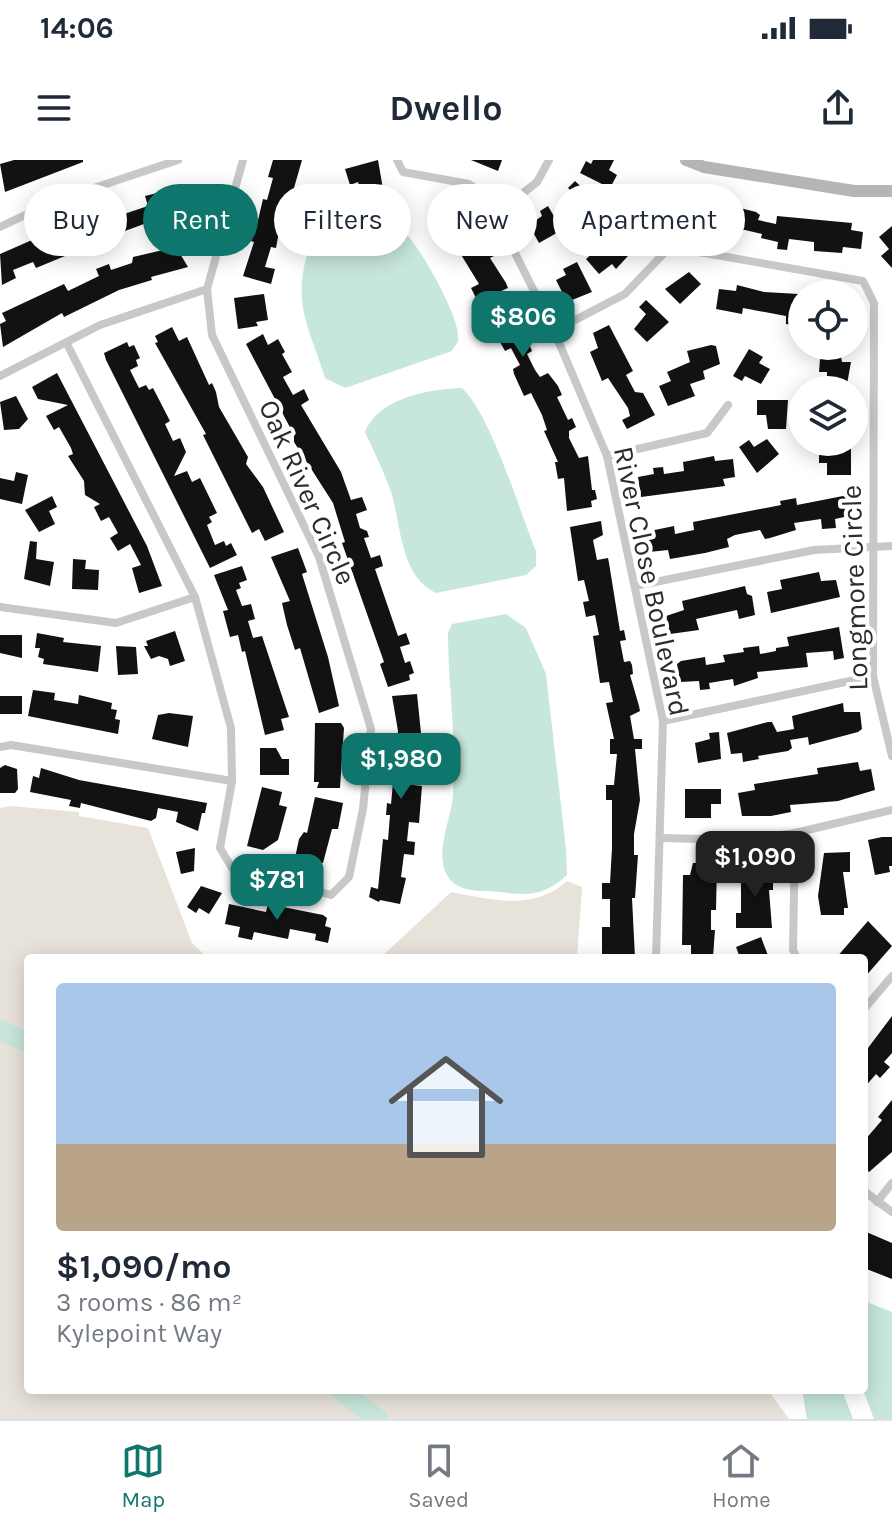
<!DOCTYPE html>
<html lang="en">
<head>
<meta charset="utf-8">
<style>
	:root { --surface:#fff; --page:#f6f6f7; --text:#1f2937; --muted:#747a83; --line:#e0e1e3; --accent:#0f766e }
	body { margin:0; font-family:Karla,sans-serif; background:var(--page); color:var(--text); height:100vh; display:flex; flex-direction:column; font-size:30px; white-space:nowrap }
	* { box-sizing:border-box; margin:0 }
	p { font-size:26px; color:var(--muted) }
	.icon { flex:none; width:44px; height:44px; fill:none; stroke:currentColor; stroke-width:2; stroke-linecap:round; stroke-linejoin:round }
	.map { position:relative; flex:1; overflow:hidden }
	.panel { position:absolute; left:24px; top:794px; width:844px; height:440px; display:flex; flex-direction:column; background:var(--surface); border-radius:8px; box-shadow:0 4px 20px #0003 }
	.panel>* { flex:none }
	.hud { position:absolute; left:24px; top:24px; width:844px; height:72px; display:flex; gap:16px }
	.buttons { position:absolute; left:788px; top:120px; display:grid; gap:16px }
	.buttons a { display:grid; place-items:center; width:80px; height:80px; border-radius:50%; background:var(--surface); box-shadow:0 4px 20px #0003; font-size:40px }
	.price { position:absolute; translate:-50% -68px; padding:0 18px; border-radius:16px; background:var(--accent); color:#fff; font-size:26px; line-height:52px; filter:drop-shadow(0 2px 4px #0008) }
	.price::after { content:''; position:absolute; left:50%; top:48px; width:24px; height:18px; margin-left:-12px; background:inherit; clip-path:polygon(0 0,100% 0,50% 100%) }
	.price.selected { background:#222; color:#fff }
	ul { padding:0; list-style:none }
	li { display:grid; align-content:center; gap:16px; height:424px; padding:0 32px }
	li span { display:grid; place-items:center; height:248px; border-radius:8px; color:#555 }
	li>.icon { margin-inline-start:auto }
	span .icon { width:144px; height:144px; fill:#fffc; stroke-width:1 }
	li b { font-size:34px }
	.chip { padding:0 28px; border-radius:36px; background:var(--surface); box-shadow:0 4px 20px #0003; font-size:28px; line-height:72px }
	.chip.selected { background:var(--accent); color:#fff }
	.status { display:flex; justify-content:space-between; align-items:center; height:56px; padding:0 40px; background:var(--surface); direction:ltr }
	.status svg { height:22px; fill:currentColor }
	header { display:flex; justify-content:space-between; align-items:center; height:104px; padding:0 32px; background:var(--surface); font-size:36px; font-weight:700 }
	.menu { display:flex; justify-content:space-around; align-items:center; height:112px; border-top:2px solid var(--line); background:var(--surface); font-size:22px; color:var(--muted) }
	.menu a { display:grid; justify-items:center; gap:4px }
	.menu .selected { color:var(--accent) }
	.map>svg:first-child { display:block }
	.green { fill:#e8e3da }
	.water { fill:#c7e7da }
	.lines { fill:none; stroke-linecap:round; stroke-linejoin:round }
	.river { stroke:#c7e7da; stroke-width:20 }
	.building { fill:#121212 }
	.street { stroke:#c8c8c8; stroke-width:8 }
	.secondary { stroke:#b5b5b5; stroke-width:12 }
	.labels { text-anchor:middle; stroke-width:8; stroke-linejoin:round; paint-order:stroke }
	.street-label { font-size:28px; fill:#2b2b2b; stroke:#fff }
</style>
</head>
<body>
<div class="status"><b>14:06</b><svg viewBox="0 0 49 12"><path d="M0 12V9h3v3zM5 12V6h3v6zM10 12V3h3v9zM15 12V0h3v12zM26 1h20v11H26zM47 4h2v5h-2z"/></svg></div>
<header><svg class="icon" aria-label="menu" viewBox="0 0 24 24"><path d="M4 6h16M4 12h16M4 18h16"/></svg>Dwello<svg class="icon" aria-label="share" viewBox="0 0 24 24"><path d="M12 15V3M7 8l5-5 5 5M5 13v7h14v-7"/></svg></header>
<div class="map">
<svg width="892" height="1259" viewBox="0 0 892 1259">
	<rect width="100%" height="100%" fill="#fff"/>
	<g class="green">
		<polygon points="10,646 79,652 79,656 148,668 192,783 208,798 28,798 28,1230 768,1230 789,1259 0,1259 0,648"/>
		<path d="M567 721 582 727 577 798H380L451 732C493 740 534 751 567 721Z"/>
	</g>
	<g class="water">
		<path d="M347 48C365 51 384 56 399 67 416 78 463 161 458 181 458 182 453 189 452 191L345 228 325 218C308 163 291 143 310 85 318 62 324 55 347 48Z"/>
		<path d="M462 228C491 255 519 350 536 391V406L526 415 436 433C401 417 401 367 392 335 385 313 374 292 365 272 378 238 429 229 462 228Z"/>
		<path d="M506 454 526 468 546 514 566 689 567 715C545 735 530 736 500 732 482 730 455 734 446 713 435 691 452 657 453 634 457 580 448 526 448 473L452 464Z"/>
		<polygon points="864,1141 892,1152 892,1259 874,1259 863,1230"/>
		<polygon points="802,1230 842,1230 853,1259 807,1259"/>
	</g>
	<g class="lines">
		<g class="river">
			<polyline points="0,870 28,883"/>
			<polyline points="340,1230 378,1259"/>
		</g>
	</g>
	<g class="building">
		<polygon points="14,0 83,0 83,2 5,32 0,4"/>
		<polygon points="273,0 302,0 286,56 282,55 276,88 271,87 265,107 275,109 271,124 243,116 254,82 247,80 250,71 255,73 263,39 267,40 273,18 268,17"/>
		<polygon points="378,0 383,29 362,35 358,22 350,25 345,9"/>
		<polygon points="471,0 502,0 498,11"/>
		<polygon points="593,0 614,0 609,10 617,15 610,28 580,13 586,1 591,4"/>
		<polygon points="575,21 598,43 576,62 563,50 574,34 568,28"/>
		<polygon points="193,24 200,51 196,54 163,57 114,75 112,68 90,75 94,84 36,108 33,102 13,110 16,118 2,125 0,94 110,46 120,43 124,54 148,46 145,36"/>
		<polygon points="677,33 684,63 670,66 664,56 653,58 649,40"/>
		<polygon points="462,45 470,60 476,58 480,67 474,70 483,90 490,87 494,96 490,98 506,123 508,128 499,132 506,147 511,152 519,148 530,172 525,175 532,191 527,194 535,210 540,217 548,213 558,226 562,235 557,237 568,260 572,258 576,267 569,271 569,278 579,298 588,296 592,330 595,330 597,339 591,341 592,347 567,351 564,318 558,319 555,302 558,302 544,271 547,270 542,255 531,233 524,236 514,214 513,209 520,205 511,188 505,191 478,142 471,128 479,124 444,67 451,63 446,52"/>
		<polygon points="548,46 562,70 539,83 529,65 542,56 540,51"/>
		<polygon points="732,46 756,52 760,55 758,60 776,64 777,56 852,63 851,70 863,72 861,89 843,87 842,93 814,91 814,82 789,79 787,90 777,89 778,82 761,78 762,74 745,70 737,70 735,79 725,77 726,74 689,68 694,47 730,55"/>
		<polygon points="635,57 650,72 616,109 612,104 599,114 586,99 613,75 608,70 619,59 626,66"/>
		<polygon points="892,66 892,108 881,96 889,89 879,77"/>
		<polygon points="176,87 188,107 151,117 152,120 119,130 64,157 62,153 3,187 0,164 6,161 2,153 64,124 68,131 99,116 96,109 109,104 111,110 132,103 133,97"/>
		<polygon points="577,102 592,132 567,142 556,120 566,115 563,109"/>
		<polygon points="689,112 701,124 680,144 665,129"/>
		<polygon points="737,125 764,132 799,134 802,166 786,164 786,156 743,148 742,154 716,149 719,129 736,131"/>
		<polygon points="264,134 268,160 256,162 258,166 238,169 234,138"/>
		<polygon points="646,140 669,162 647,182 634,169 646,154 639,147"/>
		<polygon points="609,165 633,211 626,215 635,232 643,233 655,255 627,269 622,260 630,256 628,248 608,218 602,221 590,192 598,188 593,173"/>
		<polygon points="172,167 179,181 187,177 209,225 212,223 216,232 219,247 248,297 246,304 263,327 284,372 265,381 259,369 252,373 203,275 206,274 155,183 158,182 155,176"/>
		<polygon points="263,174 268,185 278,179 285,192 282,194 292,212 283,217 293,235 304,229 309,240 301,245 341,312 351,340 362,337 367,350 356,354 360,368 367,371 369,377 364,378 371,398 380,395 383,406 375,409 398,476 406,473 410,484 400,487 405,503 410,501 414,513 409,515 410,520 388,527 380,504 384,502 342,383 345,382 333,343 294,282 294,275 246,184"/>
		<polygon points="127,182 129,187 134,185 140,198 136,200 138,206 130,210 139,228 146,225 149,230 153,228 170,261 165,264 173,281 180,278 186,292 174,316 187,311 192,322 200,318 217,353 209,357 212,362 207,365 215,385 224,381 226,386 231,383 237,395 210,408 106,200 104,193"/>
		<polygon points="711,185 716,186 720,204 703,211 705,219 690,224 695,236 668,246 659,226 671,221 667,212 690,202 687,191"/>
		<polygon points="821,186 839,186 842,202 851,202 846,230 827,230 827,212 819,212"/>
		<polygon points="749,189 763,197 759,203 770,209 761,224 745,216 742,221 733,216"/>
		<polygon points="57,213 147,386 162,426 139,433 132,408 141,405 130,384 118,391 110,378 118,373 109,357 101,361 94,347 100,344 85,335 84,321 68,296 73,294 71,288 59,267 54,270 46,256 68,245 38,239 32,227"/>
		<polygon points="16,236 28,259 19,269 4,270 0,242"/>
		<polygon points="757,240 788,240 786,269 768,269 766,255 757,255"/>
		<polygon points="767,279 779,294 757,313 739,287 749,280 754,287"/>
		<polygon points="819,287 851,287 851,315 827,315 827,303 819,303"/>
		<polygon points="714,296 715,301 733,299 735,317 723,319 725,326 641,337 638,317 654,314 653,308 663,307 664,314 684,311 683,302"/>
		<polygon points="16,312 28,315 22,344 0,339 0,318 14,321"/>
		<polygon points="52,336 57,347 49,351 55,364 39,372 25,350"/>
		<polygon points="843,336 848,338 849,356 835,359 836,368 822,369 821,359 794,363 796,370 770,378 765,379 760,370 735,375 727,379 729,387 705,393 670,399 668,390 649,392 645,374 650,371 674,366 675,374 694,370 693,362 781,345 780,341 796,338 797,345"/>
		<polygon points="601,361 603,375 593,380 597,400 608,398 609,403 620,471 624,470 626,480 620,481 624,502 630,501 632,505 633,514 630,515 639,546 640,551 630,556 634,579 642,579 642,589 635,589 640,640 634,674 634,695 638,695 635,738 632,738 635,798 602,798 602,767 610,767 610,739 602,739 602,723 610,723 612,688 612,640 606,640 606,625 614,625 617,594 610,594 610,579 614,579 606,543 613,542 609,522 600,523 593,476 599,475 595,455 586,457 583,442 589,441 584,420 578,421 570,367"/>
		<polygon points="30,381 37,382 36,399 54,402 50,426 24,419"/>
		<polygon points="298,388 307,412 302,414 328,497 339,546 319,553 300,488 295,490 287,465 282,443 290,441 271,397"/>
		<polygon points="73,399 86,400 85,409 99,410 98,430 72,429"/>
		<polygon points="242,406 247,420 239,423 241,428 236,430 242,446 251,444 255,459 248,461 253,478 262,476 289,557 281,559 284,570 265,575 245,491 242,492 238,475 230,477 223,451 228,450 214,415"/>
		<polygon points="819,412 821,421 836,420 840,437 771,453 767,432 782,429 780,420"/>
		<polygon points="745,426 747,434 752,436 755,455 739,459 737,450 696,459 699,470 670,474 666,456 684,450 682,441"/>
		<polygon points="839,467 844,498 834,500 833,491 806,493 808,507 757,512 758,518 734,526 733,519 709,523 710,529 700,530 699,521 680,522 677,504 681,501 705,497 706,505 725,502 723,495 744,492 743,488 759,486 760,494 776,491 776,488 789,486 787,477"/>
		<polygon points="175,471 185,501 170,506 168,499 159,496 151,499 144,486 148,486 146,481"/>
		<polygon points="37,473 64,478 63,482 101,486 98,512 43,504 44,499 38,497 40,488 35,488"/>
		<polygon points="0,475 22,475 22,498 0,493"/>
		<polygon points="116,486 136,487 138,514 118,515"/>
		<polygon points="33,530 55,533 54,540 78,544 79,535 112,543 111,549 117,550 115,559 120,560 118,574 28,556"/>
		<polygon points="417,534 421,573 425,574 422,600 415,599 413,625 422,626 419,663 409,662 407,681 415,682 414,695 404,694 401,717 406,718 400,744 380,740 379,742 369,737 371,727 378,729 383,679 388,680 390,655 386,655 387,643 391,644 398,571 392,536"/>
		<rect x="0" y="536" width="22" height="18"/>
		<polygon points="843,543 844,552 860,552 862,569 858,572 809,585 808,577 790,580 792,588 788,591 758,596 759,599 743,602 742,593 731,594 727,573 768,562 772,562 777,572 794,569 792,556"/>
		<polygon points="169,553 193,556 188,587 152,579 158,555"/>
		<polygon points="315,563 341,563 344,568 340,628 317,628 319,622 314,622"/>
		<polygon points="719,572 721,599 698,603 695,583 710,579 709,573"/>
		<polygon points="260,588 276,588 282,599 289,599 289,615 260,615"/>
		<polygon points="858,602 860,611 871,609 875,630 838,641 790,645 791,652 771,656 742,656 738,633 755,630 754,624 818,614 817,608"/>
		<polygon points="5,605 17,609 18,629 15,633 0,633 0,608"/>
		<polygon points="41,608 79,620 207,643 205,653 202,653 198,671 176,662 178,652 158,648 156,658 151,661 81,643 80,648 69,646 71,640 30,632 33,616 39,618"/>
		<polygon points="262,627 282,632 279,645 287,647 278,680 263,690 247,686"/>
		<polygon points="685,629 721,629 721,644 711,644 711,658 685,658"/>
		<polygon points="315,637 343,643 338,669 332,669 323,703 295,698 299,679 304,672 307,673"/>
		<polygon points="882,677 892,677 892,706 889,706 890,712 875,715 868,680"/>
		<polygon points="195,688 194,711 181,714 176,692"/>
		<polygon points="850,692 850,712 843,712 848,748 844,748 844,755 821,755 818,736 824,693"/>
		<polygon points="693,703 717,703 716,750 711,750 711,770 715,770 713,797 691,797 691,785 682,785 683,715 690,715"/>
		<polygon points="741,704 762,704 763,719 773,719 773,730 769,730 772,768 736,768 736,753 741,753"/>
		<polygon points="201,726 222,733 209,754 199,748 196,753 187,747"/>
		<polygon points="229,744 266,752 268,744 323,755 327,758 325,766 331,768 328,783 315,780 316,774 290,769 288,779 254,772 252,780 238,777 240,767 225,764"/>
		<polygon points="868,761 892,786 864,818 864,798 836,798"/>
		<polygon points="761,777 769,798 740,798 736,787"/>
		<polygon points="892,856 892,893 884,902 890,907 880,918 876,914 864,928 864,884 868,888"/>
		<polygon points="892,940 892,992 869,1012 864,1008 864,981 882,960 878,957"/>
		<polygon points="864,1071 892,1083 892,1119 864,1108"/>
	</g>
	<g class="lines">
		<g class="street">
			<polyline points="397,0 403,12 469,24 486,35 554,171 607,296 663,561 656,798"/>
			<polyline points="498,53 537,22 549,0"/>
			<polyline points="0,67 55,41 178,0"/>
			<polyline points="554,171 625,134 670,87 863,121 874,143 873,516 892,596"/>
			<polyline points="67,184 195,437 231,568 232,621 220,688 232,708 331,735 349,717 363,649 371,569 319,397 212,175 207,129 243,0"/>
			<polyline points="0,216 100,165 207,129"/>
			<polyline points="607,296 707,273 728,245"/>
			<polyline points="635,426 814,390 892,386"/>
			<polyline points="0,447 116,463 195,437"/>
			<polyline points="663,561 873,516"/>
			<polyline points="0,587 11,585 232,621"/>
			<polyline points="795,673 793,790 797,798"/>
			<polyline points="661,678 744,680 795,673 892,650"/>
			<polyline points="864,849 892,816"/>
			<polyline points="864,1031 892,1052"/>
			<polyline points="877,1042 892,1023"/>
		</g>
		<polyline class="secondary" points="686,0 704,7 854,31 892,31"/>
	</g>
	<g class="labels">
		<g class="street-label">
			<text transform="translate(308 332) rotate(66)" y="10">Oak River Circle</text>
			<text transform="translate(652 421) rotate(78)" y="10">River Close Boulevard</text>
			<text transform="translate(854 428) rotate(-92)" y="10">Longmore Circle</text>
		</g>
	</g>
</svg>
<div class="buttons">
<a><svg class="icon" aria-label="locate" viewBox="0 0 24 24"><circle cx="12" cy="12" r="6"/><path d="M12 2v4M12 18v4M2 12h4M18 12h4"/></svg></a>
<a><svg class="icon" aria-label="layers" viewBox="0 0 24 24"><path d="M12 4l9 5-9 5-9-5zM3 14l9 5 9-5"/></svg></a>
</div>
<b class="price" style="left:523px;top:199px">$806</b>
<b class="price" style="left:401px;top:641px">$1,980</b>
<b class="price selected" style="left:755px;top:739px">$1,090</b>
<b class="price" style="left:277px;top:762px">$781</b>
<div class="hud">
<a class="chip">Buy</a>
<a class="chip selected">Rent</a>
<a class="chip">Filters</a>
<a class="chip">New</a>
<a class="chip">Apartment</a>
</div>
<section class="panel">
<ul>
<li><span style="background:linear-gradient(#a9c7e8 65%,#b9a48a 0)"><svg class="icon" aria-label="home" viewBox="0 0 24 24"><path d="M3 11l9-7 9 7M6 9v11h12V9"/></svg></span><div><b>$1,090/mo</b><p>3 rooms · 86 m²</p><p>Kylepoint Way</p></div></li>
</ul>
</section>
</div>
<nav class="menu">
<a class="selected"><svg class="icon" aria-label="map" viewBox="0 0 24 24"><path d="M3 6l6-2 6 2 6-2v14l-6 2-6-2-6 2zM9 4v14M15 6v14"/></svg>Map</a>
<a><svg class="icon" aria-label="saved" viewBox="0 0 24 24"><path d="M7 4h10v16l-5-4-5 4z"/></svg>Saved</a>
<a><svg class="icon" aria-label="home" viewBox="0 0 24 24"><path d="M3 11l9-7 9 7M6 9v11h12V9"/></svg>Home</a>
</nav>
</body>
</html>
